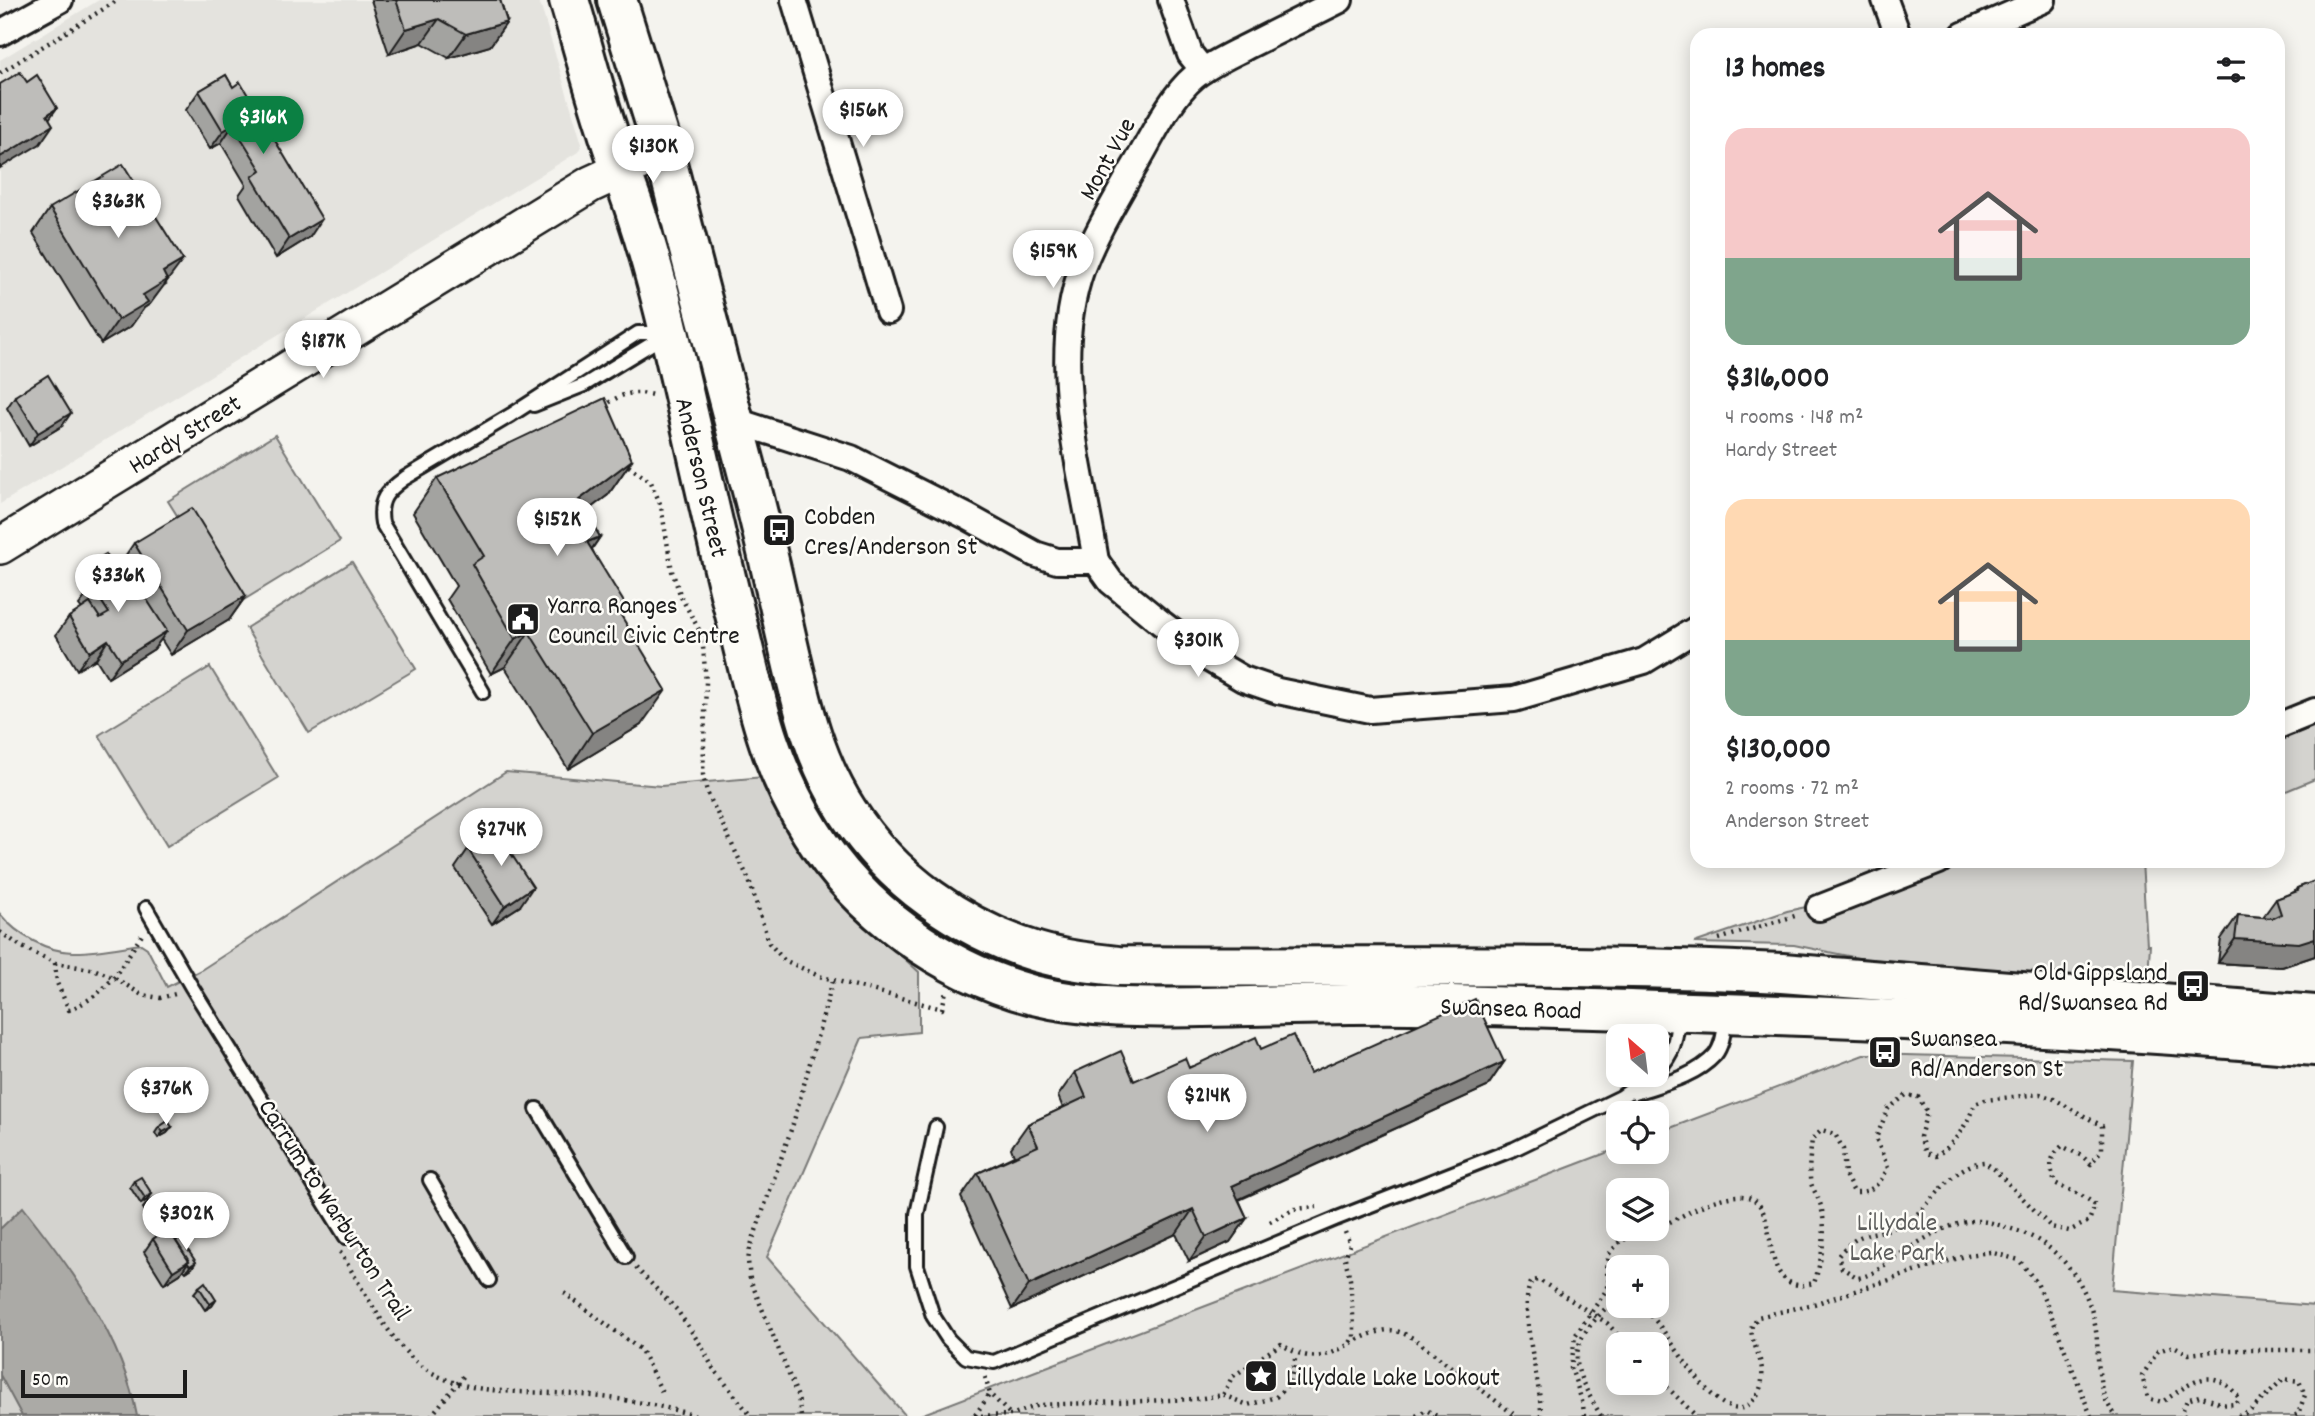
<!DOCTYPE html>
<html lang="en">
<head>
<meta charset="utf-8">
<style>
	:root { --surface:#fff; --page:#f6f6f6; --text:#202124; --muted:#757577; --accent:#0b8043 }
	body { margin:0; font-family:Dekko,sans-serif; background:var(--page); color:var(--text); height:100vh; display:flex; flex-direction:column; font-size:26px; white-space:nowrap }
	* { box-sizing:border-box; margin:0 }
	p { font-size:23px; color:var(--muted) }
	.icon { flex:none; width:38px; height:38px; fill:none; stroke:currentColor; stroke-width:2; stroke-linecap:round; stroke-linejoin:round }
	.map { position:relative; flex:1; overflow:hidden }
	.panel { position:absolute; left:1690px; top:28px; width:595px; height:840px; display:flex; flex-direction:column; background:var(--surface); border-radius:21px; box-shadow:0 4px 18px #0003 }
	.panel>* { flex:none }
	.needle { width:46px; rotate:332deg }
	.buttons { position:absolute; left:1606px; top:1024px; display:grid; gap:14px }
	.buttons a { display:grid; place-items:center; width:63px; height:63px; border-radius:14px; background:var(--surface); box-shadow:0 4px 18px #0003; font-size:35px }
	.scale { position:absolute; left:21px; bottom:18px; width:166px; box-sizing:border-box; padding-left:7px; border:4px solid #1c1c1c; border-top:0; font-size:19px; line-height:24px; white-space:nowrap; color:#1c1c1c; -webkit-text-stroke:5px #fdfcf7; paint-order:stroke }
	.price { position:absolute; translate:-50% -60px; padding:0 16px; border-radius:24px; background:#fff; color:#222; font-size:23px; line-height:46px; filter:drop-shadow(0 2px 4px #0008) }
	.price::after { content:''; position:absolute; left:50%; top:42px; width:21px; height:16px; margin-left:-10px; background:inherit; clip-path:polygon(0 0,100% 0,50% 100%) }
	.price.selected { background:var(--accent); color:#fff }
	ul { padding:0; list-style:none }
	li { display:grid; align-content:center; gap:14px; height:371px; padding:0 35px }
	li span { display:grid; place-items:center; height:217px; border-radius:21px; color:#555 }
	li>.icon { margin-inline-start:auto }
	span .icon { width:126px; height:126px; fill:#fffc; stroke-width:1 }
	li b { font-size:30px }
	h2 { display:flex; justify-content:space-between; align-items:center; height:84px; padding:0 35px; font-size:30px }
	.map>svg:first-child { display:block }
	.built { fill:#e4e3de }
	.green { fill:#d4d3cf; stroke:#787876; stroke-width:2; fill-rule:evenodd }
	.water { fill:#abaaa6; stroke:#72716f; stroke-width:2 }
	.lines { fill:none; stroke-linecap:round; stroke-linejoin:round }
	.lane-casing { stroke:#1c1c1c; stroke-width:18 }
	.street-casing { stroke:#1c1c1c; stroke-width:30 }
	.secondary-casing { stroke:#1c1c1c; stroke-width:40 }
	.primary-casing { stroke:#1c1c1c; stroke-width:44 }
	.path { stroke:#1c1c1c; stroke-width:4.5; stroke-dasharray:2 5; stroke-linecap:butt }
	.lane { stroke:#fdfcf7; stroke-width:12 }
	.street { stroke:#fdfcf7; stroke-width:24 }
	.secondary { stroke:#fdfcf7; stroke-width:35 }
	.primary { stroke:#fdfcf7; stroke-width:38 }
	.wall { fill:#a3a3a0; stroke:#1c1c1c; stroke-width:2 }
	.shaded-wall { fill:#858482; stroke:#1c1c1c; stroke-width:2 }
	.building { fill:#bebdba; stroke:#1c1c1c; stroke-width:2 }
	.labels { text-anchor:middle; stroke-width:5; stroke-linejoin:round; paint-order:stroke }
	.street-label { font-size:26px; fill:#1c1c1c; stroke:#fdfcf7 }
	.poi-label { font-size:26px; fill:#1c1c1c; stroke:#fdfcf7; text-anchor:start }
	.park-label { font-size:26px; fill:#5c5c5b; stroke:#fdfcf7 }
</style>
</head>
<body>
<div class="map">
<svg width="2315" height="1416" viewBox="0 0 2315 1416">
	<rect width="100%" height="100%" fill="#f4f3ee"/>
	<filter id="ink" filterUnits="userSpaceOnUse"><feTurbulence type="fractalNoise" baseFrequency=".0143" numOctaves="2"/><feDisplacementMap in="SourceGraphic" scale="14" xChannelSelector="R" yChannelSelector="G"/><feConvolveMatrix kernelMatrix="1 2 1 2 8 2 1 2 1" color-interpolation-filters="sRGB"/></filter>
	<g filter="url(#ink)">
		<polygon class="built" points="99,0 539,0 582,144 578,152 0,504 0,60"/>
		<g class="green">
			<polygon points="275,435 340,541 234,606 168,501"/>
			<polygon points="352,562 416,669 309,733 246,628"/>
			<polygon points="210,667 278,778 167,846 99,735"/>
			<polygon points="2315,723 2315,779 2279,794 2278,737"/>
			<path d="M506 772 661 786 764 777 796 839 832 893 919 972V1032L862 1038 767 1257 906 1416H0V914C17 935 48 953 76 952 97 952 120 947 141 944L147 948 167 987 201 970Z"/>
			<polygon points="1944,861 2142,861 2147,945 2150,945 2148,977 2145,982 1858,958 1794,945 1694,943 1787,911 1839,900"/>
			<path d="M1866 1054 2133 1061 2112 1290 2315 1306V1416H918L1619 1148V1152H1657V1133ZM1619 1190H1657V1228H1619ZM1619 1267H1657V1306H1619ZM1619 1344H1657V1382H1619Z"/>
		</g>
		<path class="water" d="M23 1207C72 1269 122 1337 137 1416H22L0 1375V1229Z"/>
		<g class="lines">
			<g class="lane-casing">
				<g id="lane">
					<polyline points="534,405 584,385 666,335"/>
					<path d="M483 692 382 523C378 499 387 491 405 478L511 415 638 333H666"/>
					<polyline points="146,908 191,986 346,1237"/>
					<path d="M1657 1071C1674 1054 1677 1038 1678 1015"/>
					<path d="M1635 1093C1662 1084 1695 1077 1715 1055 1723 1045 1724 1030 1726 1018"/>
					<polyline points="537,1109 626,1257"/>
					<polyline points="936,1127 917,1214 917,1266 933,1316 948,1339 966,1357 994,1362 1335,1219 1514,1149 1621,1097 1654,1074"/>
					<polyline points="430,1180 489,1280"/>
				</g>
			</g>
			<g class="street-casing">
				<g id="street">
					<polyline points="794,0 888,311"/>
					<polyline points="1171,0 1190,54 1203,70"/>
					<polyline points="1885,0 1898,35"/>
					<polyline points="0,33 60,0"/>
					<polyline points="1963,35 2043,0"/>
					<polyline points="733,420 851,458 968,517 1035,554 1057,561 1096,561 1111,582 1160,622 1207,658 1243,679 1278,691 1370,710 1514,699 1644,661 1698,628"/>
					<path d="M1096 561C1081 466 1048 363 1082 268 1095 234 1115 201 1133 169 1150 141 1169 98 1194 77 1210 64 1231 55 1250 45 1280 30 1310 15 1340 0"/>
					<polyline points="2278,726 2315,711"/>
					<polyline points="1819,908 1939,861"/>
				</g>
			</g>
			<g class="secondary-casing">
				<polyline id="secondary" points="0,546 591,184 663,151"/>
			</g>
			<g class="primary-casing">
				<g id="primary">
					<path d="M569 0C582 43 593 87 607 129 615 156 626 183 635 210 649 252 661 297 671 340 693 431 712 523 735 614 755 694 766 760 811 832 860 911 943 971 1033 995 1089 1009 1145 1008 1203 1007 1272 1006 1342 1003 1411 1004 1712 1012 2014 1020 2315 1046"/>
					<path d="M617 0C630 43 644 86 657 129 669 166 677 205 687 242 710 328 732 413 754 498 767 549 778 601 790 653 803 709 816 763 848 812 891 879 961 929 1037 952 1064 960 1091 963 1118 966 1339 968 1561 962 1782 973L2315 1015"/>
				</g>
			</g>
			<g class="path">
				<polyline points="0,73 118,0"/>
				<path d="M604 407C618 394 634 390 652 395"/>
				<polyline points="623,462 651,482 661,506 672,571 681,597 702,635 706,682 703,775 707,792 749,880 769,943 784,960 819,976 942,1009 946,991"/>
				<polyline points="0,932 22,947 55,963 96,970 115,978 142,995 160,998 179,993"/>
				<polyline points="1719,939 1798,915"/>
				<path d="M55 963 57 983 69 1010C112 991 117 971 142 935"/>
				<polyline points="1270,1222 1294,1209 1317,1207"/>
				<path d="M1657 1228C1683 1217 1708 1198 1737 1196 1786 1193 1754 1278 1798 1285 1802 1286 1809 1284 1814 1283 1822 1260 1828 1227 1820 1203 1817 1194 1810 1186 1810 1177 1808 1165 1811 1151 1812 1139L1822 1130 1835 1134 1843 1149 1845 1175 1854 1192C1873 1193 1880 1183 1888 1168L1876 1138 1888 1109 1906 1095 1918 1097 1927 1112 1920 1137 1926 1153 1936 1156C1956 1142 1966 1126 1975 1104L1985 1100 2040 1094 2054 1099 2102 1126V1149L2091 1164 2082 1156 2062 1146C2048 1159 2050 1166 2055 1183 2070 1191 2083 1194 2095 1205L2089 1221 2069 1231 2051 1227 1994 1169 1984 1162C1949 1165 1934 1207 1904 1223 1874 1239 1863 1225 1838 1256L1842 1268 1858 1278C1872 1275 1879 1269 1890 1261 1912 1246 1940 1227 1966 1222 1983 1218 2002 1226 2018 1231 2064 1247 2094 1292 2097 1341 2099 1367 2097 1397 2117 1416"/>
				<polyline points="1345,1232 1350,1244 1345,1258 1350,1279 1354,1326 1354,1337 1349,1344"/>
				<path d="M340 1252C359 1282 384 1330 408 1354 451 1399 518 1390 574 1394 615 1398 655 1403 695 1416"/>
				<polyline points="636,1268 677,1310 702,1347 713,1368 751,1416"/>
				<polyline points="564,1293 641,1350 663,1394"/>
				<path d="M1641 1306C1668 1325 1708 1416 1742 1408 1751 1405 1757 1397 1760 1389 1769 1362 1748 1343 1752 1326 1753 1323 1756 1320 1758 1317L1814 1304 1968 1255 1990 1252 2019 1260 2037 1283 2048 1307 2091 1416"/>
				<polyline points="985,1377 990,1394 1011,1415"/>
				<polyline points="1657,1377 1696,1416"/>
				<polyline points="1223,1395 1248,1405 1276,1397 1290,1382 1296,1355"/>
				<polyline points="975,1415 990,1394"/>
				<polyline points="431,1416 466,1373"/>
				<polyline points="801,1416 798,1397 750,1279 748,1261 750,1248 793,1124 833,980"/>
				<path d="M974 1416 1011 1415 1039 1405 1196 1399 1223 1395 1232 1377 1281 1344C1327 1375 1341 1339 1382 1331 1393 1328 1403 1333 1413 1338L1516 1416"/>
				<polyline points="1416,1416 1426,1410 1437,1416"/>
				<path d="M1541 1416C1542 1384 1516 1304 1532 1281L1539 1280 1607 1323 1626 1344"/>
				<polyline points="1584,1416 1583,1404 1571,1368 1575,1336 1605,1292 1609,1282 1606,1268 1609,1254 1620,1241 1657,1228"/>
				<path d="M1601 1416C1581 1380 1562 1357 1594 1321 1601 1313 1608 1304 1619 1300"/>
				<path d="M2184 1416 2182 1412 2187 1400 2199 1396 2226 1405 2236 1404 2239 1398C2212 1362 2192 1383 2162 1402L2148 1398 2142 1376 2158 1351 2174 1346 2189 1354 2222 1350H2315"/>
				<polyline points="2238,1416 2249,1412 2283,1379 2299,1381 2305,1395 2298,1414 2294,1416"/>
			</g>
			<use href="#lane" class="lane"/>
			<use href="#street" class="street"/>
			<use href="#secondary" class="secondary"/>
			<use href="#primary" class="primary"/>
		</g>
		<g class="wall">
			<polygon points="371,0 500,0 507,22 490,46 449,58 422,43 389,54"/>
			<polygon points="226,75 310,237 276,258 239,195 246,185 221,143 210,149 186,110 199,91"/>
			<polygon points="50,208 166,284 163,286 150,304 144,308 131,326 101,344 33,233"/>
			<polygon points="15,396 62,426 29,446 7,408"/>
			<polygon points="632,460 608,495 585,512 600,537 592,549 619,612 641,725 568,769 505,667 491,674 447,599 456,586 413,513 437,478"/>
			<polygon points="134,543 246,596 229,620 171,655 161,639 154,649 108,678 96,659 77,670 56,635 69,617 82,609 79,605 88,593 80,581 93,562 117,572 119,571 117,568"/>
			<polygon points="468,849 520,906 492,924 455,868"/>
			<polygon points="2315,881 2315,956 2282,967 2218,963 2221,939 2238,915 2263,917 2276,899 2294,892 2297,888"/>
			<polygon points="1261,1049 1310,1073 1504,1062 1487,1087 1239,1200 1247,1218 1230,1242 1189,1261 1176,1234 1012,1309 961,1197 978,1173 1014,1156 1011,1148 1028,1124 1063,1108 1058,1096 1075,1072 1134,1081"/>
			<polygon points="159,1127 172,1127 167,1133 158,1138 155,1133"/>
			<polygon points="134,1181 152,1194 147,1200 141,1204 130,1187"/>
			<polygon points="148,1202 165,1215 160,1221 154,1225 143,1208"/>
			<polygon points="168,1229 192,1268 186,1272 183,1269 180,1274 164,1284 144,1252 153,1239"/>
			<polygon points="199,1287 216,1300 212,1306 205,1310 194,1293"/>
		</g>
		<g class="shaded-wall">
			<polygon points="439,19 422,43 389,54 406,29"/>
			<polygon points="507,22 490,46 449,58 466,34"/>
			<polygon points="57,108 44,126 47,115"/>
			<polygon points="53,125 40,144 0,168 0,157"/>
			<polygon points="233,125 221,143 210,149 223,131"/>
			<polygon points="322,219 310,237 276,258 289,239"/>
			<polygon points="183,260 150,304 144,308 131,326 101,344 118,320 143,295 163,272"/>
			<polygon points="71,413 62,426 29,446 38,433"/>
			<polygon points="632,460 608,495 554,536 579,500"/>
			<polygon points="600,537 576,572 587,542"/>
			<polygon points="246,596 229,620 171,655 188,630"/>
			<polygon points="625,604 600,639 616,607"/>
			<polygon points="167,631 154,649 108,678 121,660"/>
			<polygon points="529,632 505,667 491,674 515,639"/>
			<polygon points="108,640 96,659 77,670 90,652"/>
			<polygon points="666,690 641,725 568,769 592,733"/>
			<polygon points="533,887 520,906 492,924 505,906"/>
			<polygon points="2315,938 2315,956 2282,967 2218,963 2235,939"/>
			<polygon points="1504,1062 1487,1087 1215,1210 1232,1186"/>
			<polygon points="172,1127 167,1133 158,1138 163,1132"/>
			<polygon points="152,1194 147,1200 141,1204 145,1198"/>
			<polygon points="1193,1209 1176,1234 1012,1309 1029,1285"/>
			<polygon points="165,1215 160,1221 154,1225 158,1219"/>
			<polygon points="1247,1218 1230,1242 1189,1261 1206,1237"/>
			<polygon points="189,1261 180,1274 164,1284 173,1271"/>
			<polygon points="196,1262 192,1268 186,1272 190,1266"/>
			<polygon points="216,1300 212,1306 205,1310 210,1304"/>
		</g>
		<g class="building">
			<polygon points="396,0 500,0 507,22 466,34 439,19 406,29"/>
			<polygon points="20,72 27,82 37,75 57,108 47,115 53,125 0,157 0,84"/>
			<polygon points="226,75 233,87 240,82 322,219 289,239 252,177 261,170 233,125 223,131 199,91"/>
			<polygon points="123,164 183,260 163,272 167,280 143,295 148,302 118,320 50,208"/>
			<polygon points="48,375 71,413 38,433 15,396"/>
			<polygon points="605,398 632,460 579,500 600,537 587,542 625,604 616,607 666,690 592,733 529,632 515,639 472,564 484,556 437,478"/>
			<polygon points="192,508 246,596 188,630 134,543"/>
			<polygon points="106,554 117,572 126,567 167,631 121,660 108,640 90,652 69,617 90,603 100,618 109,613 92,587 104,579 93,562"/>
			<polygon points="496,831 533,887 505,906 468,849"/>
			<polygon points="2315,881 2315,938 2299,943 2235,939 2238,915 2273,918 2281,914 2276,899 2298,891 2297,888"/>
			<polygon points="1475,999 1504,1062 1232,1186 1247,1218 1206,1237 1193,1209 1029,1285 978,1173 1038,1146 1028,1124 1086,1097 1075,1072 1121,1051 1134,1081 1185,1058 1189,1068 1256,1037 1261,1049 1293,1035 1310,1073"/>
			<polygon points="168,1121 172,1127 163,1132 159,1127"/>
			<polygon points="141,1177 152,1194 145,1198 134,1181"/>
			<polygon points="154,1198 165,1215 158,1219 148,1202"/>
			<polygon points="168,1229 189,1261 173,1271 153,1239"/>
			<polygon points="180,1238 196,1262 190,1266 187,1262 189,1261 176,1241"/>
			<polygon points="205,1282 216,1300 210,1304 199,1287"/>
		</g>
	</g>
	<defs>
		<g id="bus-square" transform="scale(1.75)"><rect x="-9" y="-9" width="18" height="18" rx="4" fill="#1c1c1c" stroke="#fdfcf7"/><path d="M-5-6H5V4H4V6H2V4H-2V6H-4V4H-5ZM-3.5-4V0h7V-4ZM-3.5 1.2v1.5H-2V1.2ZM2 1.2v1.5H3.5V1.2Z" fill="#fff"/></g>
		<g id="civic-square" transform="scale(1.75)"><rect x="-9" y="-9" width="18" height="18" rx="4" fill="#1c1c1c" stroke="#fdfcf7"/><path d="M-.6-6.5H3V-4.5H.6V-3L4-1V1h2V6H-6V1h2V-1L-.6-3ZM-1.2 2.5V6h2.4V2.5Z" fill="#fff"/></g>
		<g id="sight-square" transform="scale(1.75)"><rect x="-9" y="-9" width="18" height="18" rx="4" fill="#1c1c1c" stroke="#fdfcf7"/><path d="M0-6L1.8-2.2L6-1.7L2.9 1.2L3.7 5.4L0 3.3L-3.7 5.4L-2.9 1.2L-6-1.7L-1.8-2.2Z" fill="#fff"/></g>
	</defs>
	<g fill-rule="evenodd">
		<use href="#bus-square" x="779" y="530"/>
		<use href="#civic-square" x="523" y="619"/>
		<use href="#bus-square" x="2193" y="986"/>
		<use href="#bus-square" x="1885" y="1052"/>
		<use href="#sight-square" x="1261" y="1376"/>
	</g>
	<g class="labels">
		<g class="street-label">
			<text transform="translate(1106 158) rotate(-61)" y="9">Mont Vue</text>
			<text transform="translate(184 433) rotate(-32)" y="9">Hardy Street</text>
			<text transform="translate(703 477) rotate(77)" y="9">Anderson Street</text>
			<text transform="translate(1511 1007) rotate(2)" y="9">Swansea Road</text>
			<text transform="translate(336 1209) rotate(57)" y="9">Carrum to Warburton Trail</text>
		</g>
		<g class="poi-label">
			<text x="804" y="524">Cobden<tspan x="804" dy="30">Cres/Anderson St</tspan></text>
			<text x="548" y="613">Yarra Ranges<tspan x="548" dy="30">Council Civic Centre</tspan></text>
			<text x="2168" y="980" text-anchor="end">Old Gippsland<tspan x="2168" dy="30">Rd/Swansea Rd</tspan></text>
			<text x="1910" y="1046">Swansea<tspan x="1910" dy="30">Rd/Anderson St</tspan></text>
			<text x="1286" y="1385">Lillydale Lake Lookout</text>
		</g>
		<g class="park-label">
			<text x="1897" y="1230">Lillydale<tspan x="1897" dy="30">Lake Park</tspan></text>
		</g>
	</g>
</svg>
<div class="buttons">
<a><svg class="needle" viewBox="-14 -14 28 28"><path d="M0-13l5 13h-10z" fill="#e53935"/><path d="M0 13l5-13h-10z" fill="#757577"/></svg></a>
<a><svg class="icon" aria-label="locate" viewBox="0 0 24 24"><circle cx="12" cy="12" r="6"/><path d="M12 2v4M12 18v4M2 12h4M18 12h4"/></svg></a>
<a><svg class="icon" aria-label="layers" viewBox="0 0 24 24"><path d="M12 4l9 5-9 5-9-5zM3 14l9 5 9-5"/></svg></a>
<a>+</a>
<a>−</a>
</div>
<div class="scale">50 m</div>
<b class="price" style="left:863px;top:149px">$156K</b>
<b class="price selected" style="left:263px;top:156px">$316K</b>
<b class="price" style="left:653px;top:185px">$130K</b>
<b class="price" style="left:118px;top:240px">$363K</b>
<b class="price" style="left:1053px;top:290px">$159K</b>
<b class="price" style="left:323px;top:380px">$187K</b>
<b class="price" style="left:557px;top:558px">$152K</b>
<b class="price" style="left:118px;top:614px">$336K</b>
<b class="price" style="left:1198px;top:679px">$301K</b>
<b class="price" style="left:501px;top:868px">$274K</b>
<b class="price" style="left:166px;top:1127px">$376K</b>
<b class="price" style="left:1207px;top:1134px">$214K</b>
<b class="price" style="left:186px;top:1252px">$302K</b>
<section class="panel">
<h2>13 homes<svg class="icon" aria-label="filters" viewBox="0 0 24 24"><path d="M4 7h16M4 17h16"/><circle cx="9" cy="7" r="2"/><circle cx="15" cy="17" r="2"/></svg></h2>
<ul>
<li><span style="background:linear-gradient(#f6c9c9 60%,#7fa58c 0)"><svg class="icon" aria-label="home" viewBox="0 0 24 24"><path d="M3 11l9-7 9 7M6 9v11h12V9"/></svg></span><div><b>$316,000</b><p>4 rooms · 148 m²</p><p>Hardy Street</p></div></li>
<li><span style="background:linear-gradient(#ffd9b3 65%,#7fa58c 0)"><svg class="icon" aria-label="home" viewBox="0 0 24 24"><path d="M3 11l9-7 9 7M6 9v11h12V9"/></svg></span><div><b>$130,000</b><p>2 rooms · 72 m²</p><p>Anderson Street</p></div></li>
</ul>
</section>
</div>
</body>
</html>
